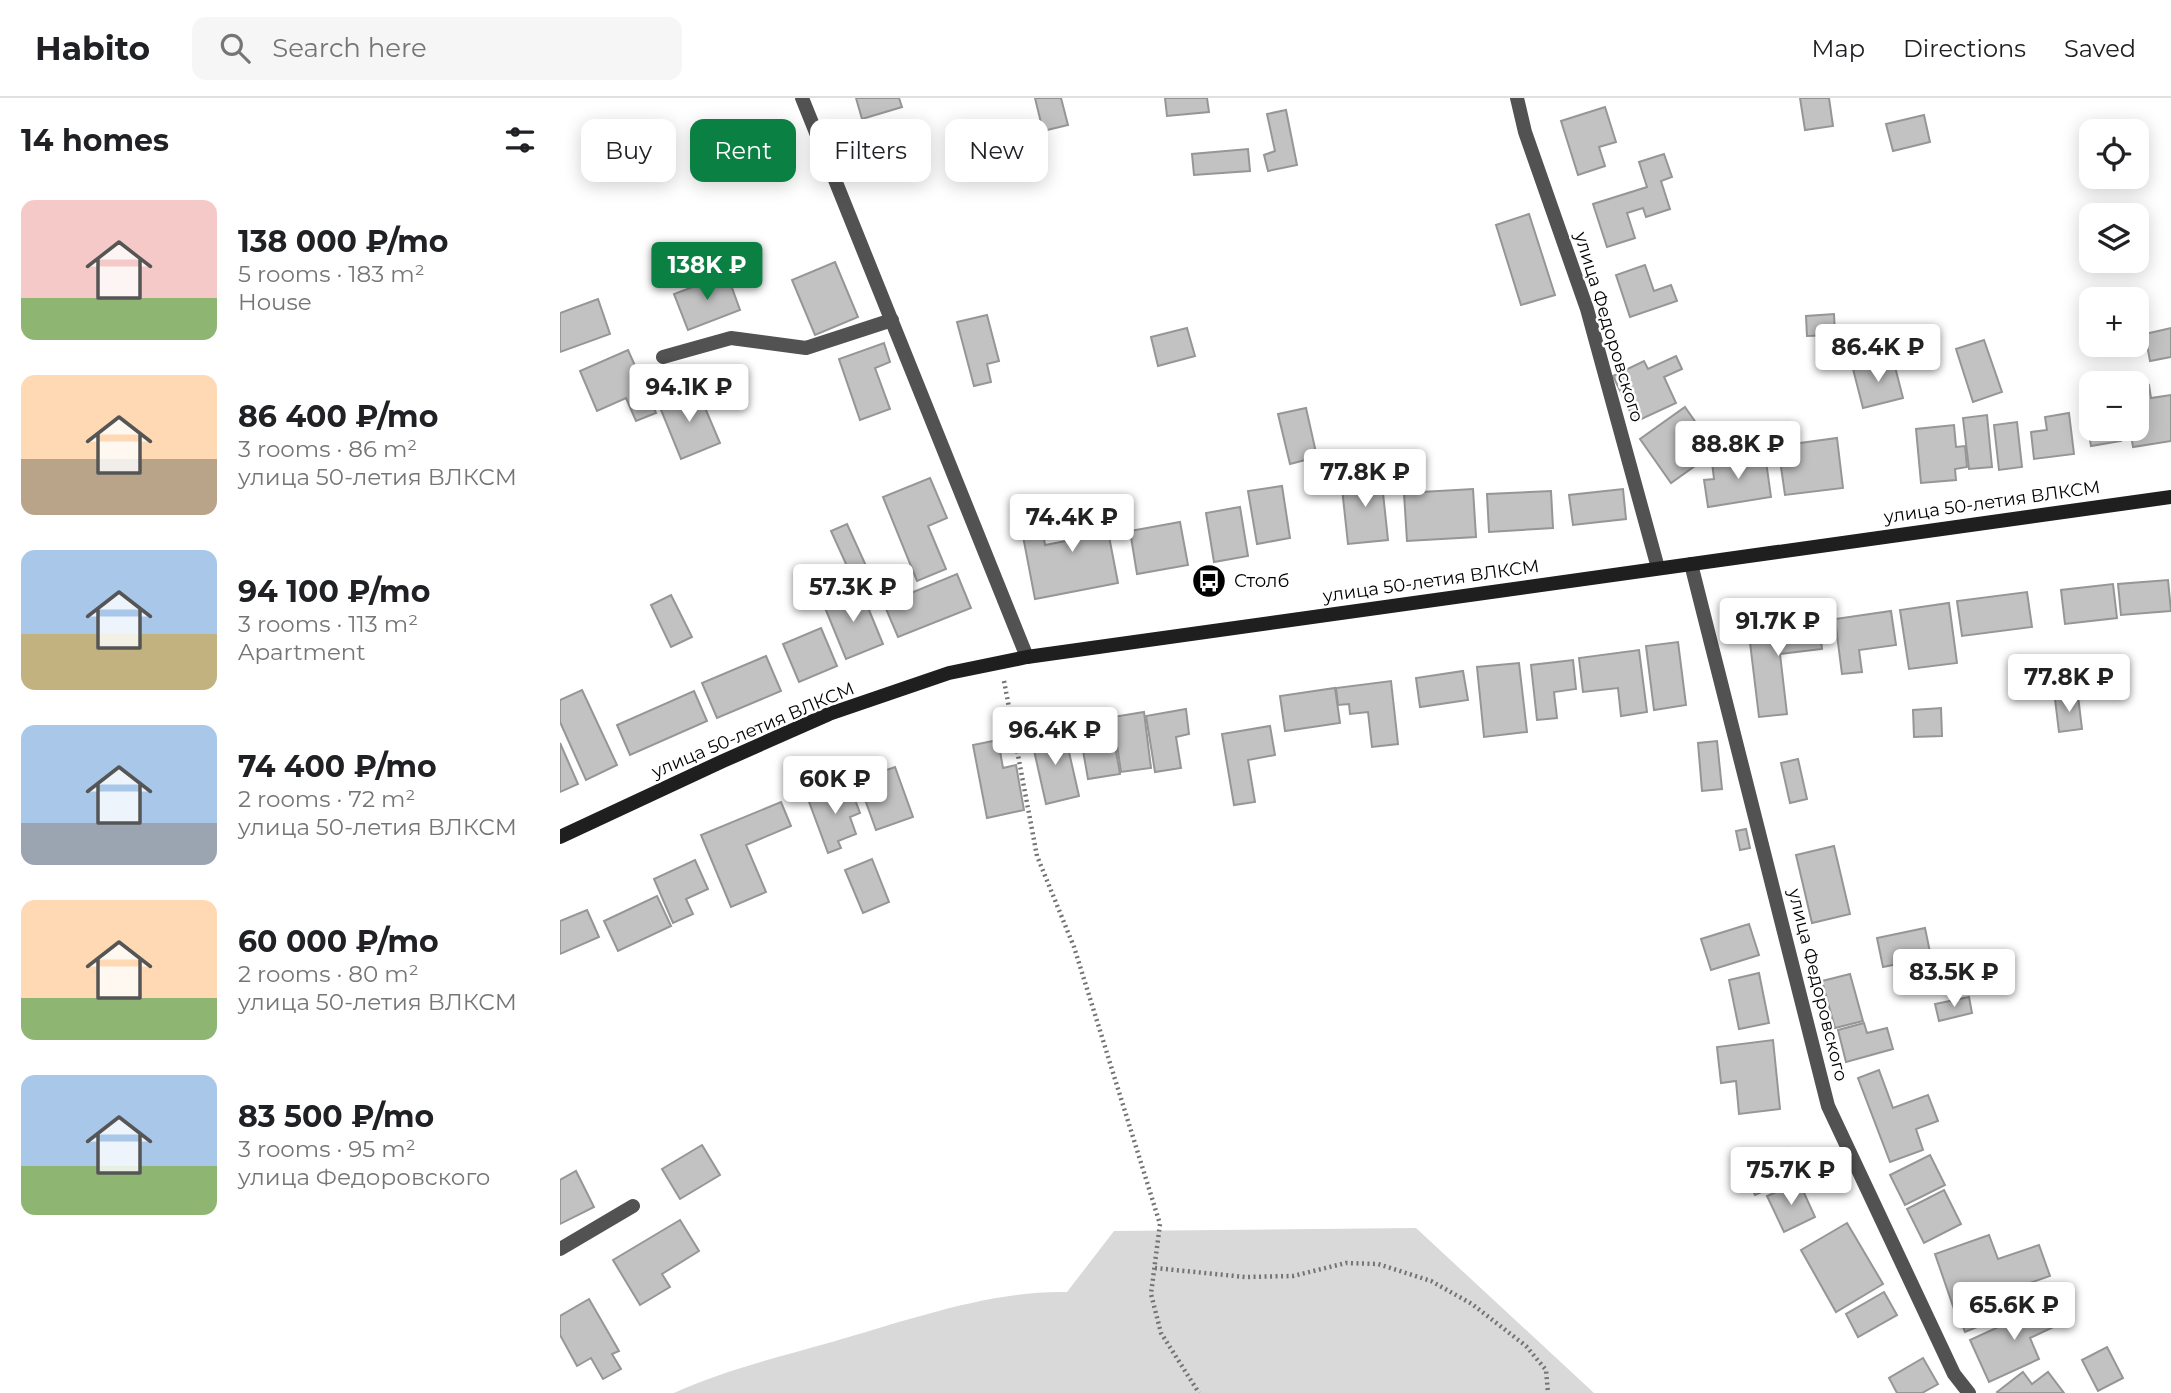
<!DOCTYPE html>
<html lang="en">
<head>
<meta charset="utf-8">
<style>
	:root { --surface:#fff; --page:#f6f6f6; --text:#202124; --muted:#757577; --line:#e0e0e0; --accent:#0b8043 }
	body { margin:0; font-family:Montserrat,sans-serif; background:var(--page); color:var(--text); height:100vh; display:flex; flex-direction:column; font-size:26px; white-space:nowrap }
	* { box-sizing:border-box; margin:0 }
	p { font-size:23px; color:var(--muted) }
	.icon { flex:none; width:38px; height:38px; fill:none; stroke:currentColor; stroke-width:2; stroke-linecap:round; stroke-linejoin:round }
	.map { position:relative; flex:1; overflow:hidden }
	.details { display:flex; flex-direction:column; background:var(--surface); width:560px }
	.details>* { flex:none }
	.hud { position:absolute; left:21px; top:21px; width:665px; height:63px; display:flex; gap:14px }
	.controls { position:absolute; left:1519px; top:21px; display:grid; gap:14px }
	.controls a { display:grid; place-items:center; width:70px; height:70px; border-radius:14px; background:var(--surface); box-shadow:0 4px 18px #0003; font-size:35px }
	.price { position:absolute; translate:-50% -60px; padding:0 16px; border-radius:7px; background:#fff; color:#222; font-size:23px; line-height:46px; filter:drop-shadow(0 2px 4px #0008) }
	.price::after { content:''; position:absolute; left:50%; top:42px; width:21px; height:16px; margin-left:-10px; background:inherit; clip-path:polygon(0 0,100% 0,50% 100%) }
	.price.active { background:var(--accent); color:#fff }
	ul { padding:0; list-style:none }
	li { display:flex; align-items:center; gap:21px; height:175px; padding:0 21px }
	li span { display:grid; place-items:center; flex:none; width:196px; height:140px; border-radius:14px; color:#555 }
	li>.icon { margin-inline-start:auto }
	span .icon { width:84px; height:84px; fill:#fffc; stroke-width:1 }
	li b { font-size:30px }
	h2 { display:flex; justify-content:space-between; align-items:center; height:84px; padding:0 21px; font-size:30px }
	.tag { padding:0 24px; border-radius:14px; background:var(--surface); box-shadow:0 4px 18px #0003; font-size:24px; line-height:63px }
	.tag.active { background:var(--accent); color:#fff }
	header { display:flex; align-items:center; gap:42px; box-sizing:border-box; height:98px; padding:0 35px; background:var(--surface); border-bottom:2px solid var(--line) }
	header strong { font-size:33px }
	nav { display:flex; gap:38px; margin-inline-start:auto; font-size:24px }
	.search { width:490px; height:63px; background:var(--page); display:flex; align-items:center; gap:18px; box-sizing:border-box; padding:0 24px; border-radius:14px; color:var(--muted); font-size:26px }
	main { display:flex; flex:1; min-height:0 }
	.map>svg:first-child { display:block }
	.green { fill:#d9d9d9 }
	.building { fill:#c2c2c2; stroke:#969696; stroke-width:2 }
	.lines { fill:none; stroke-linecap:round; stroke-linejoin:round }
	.path { stroke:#747474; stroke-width:4.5; stroke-dasharray:2 3.5; stroke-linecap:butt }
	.lane { stroke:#525252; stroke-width:14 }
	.street { stroke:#525252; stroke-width:14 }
	.secondary { stroke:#1f1f1f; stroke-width:14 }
	.labels { text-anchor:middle; stroke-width:5; stroke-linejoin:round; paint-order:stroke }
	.street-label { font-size:18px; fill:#000; stroke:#fff }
	.poi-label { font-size:18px; fill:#000; stroke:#fff; text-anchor:start }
</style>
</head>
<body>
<header>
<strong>Habito</strong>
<div class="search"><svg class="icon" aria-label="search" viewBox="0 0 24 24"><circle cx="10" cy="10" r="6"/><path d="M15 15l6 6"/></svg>Search here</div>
<nav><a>Map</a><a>Directions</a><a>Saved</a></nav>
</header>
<main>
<section class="details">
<h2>14 homes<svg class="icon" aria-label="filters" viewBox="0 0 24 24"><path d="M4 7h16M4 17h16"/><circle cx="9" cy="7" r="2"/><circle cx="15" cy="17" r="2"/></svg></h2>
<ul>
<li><span style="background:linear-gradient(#f6c9c9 70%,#8fb573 0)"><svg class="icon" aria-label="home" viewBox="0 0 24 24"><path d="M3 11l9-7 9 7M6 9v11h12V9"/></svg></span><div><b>138 000 ₽/mo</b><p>5 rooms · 183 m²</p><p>House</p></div></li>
<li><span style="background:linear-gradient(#ffd9b3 60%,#b9a48a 0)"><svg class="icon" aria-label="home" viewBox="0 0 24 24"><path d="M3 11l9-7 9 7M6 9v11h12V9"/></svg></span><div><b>86 400 ₽/mo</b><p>3 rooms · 86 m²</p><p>улица 50-летия ВЛКСМ</p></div></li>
<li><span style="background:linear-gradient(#a9c7e8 60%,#c2b280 0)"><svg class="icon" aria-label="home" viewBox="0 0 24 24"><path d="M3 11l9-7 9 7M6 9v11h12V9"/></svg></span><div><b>94 100 ₽/mo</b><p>3 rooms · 113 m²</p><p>Apartment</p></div></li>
<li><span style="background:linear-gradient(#a9c7e8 70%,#9aa5b1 0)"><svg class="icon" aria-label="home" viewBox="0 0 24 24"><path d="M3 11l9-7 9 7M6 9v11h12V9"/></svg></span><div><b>74 400 ₽/mo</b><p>2 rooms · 72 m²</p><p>улица 50-летия ВЛКСМ</p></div></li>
<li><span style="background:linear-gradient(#ffd9b3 70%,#8fb573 0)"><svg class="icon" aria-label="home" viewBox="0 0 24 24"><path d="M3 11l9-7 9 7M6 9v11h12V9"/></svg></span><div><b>60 000 ₽/mo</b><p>2 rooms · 80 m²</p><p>улица 50-летия ВЛКСМ</p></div></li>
<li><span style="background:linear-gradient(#a9c7e8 65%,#8fb573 0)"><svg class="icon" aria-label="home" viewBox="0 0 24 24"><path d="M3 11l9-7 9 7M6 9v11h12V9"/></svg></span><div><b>83 500 ₽/mo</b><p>3 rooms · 95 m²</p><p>улица Федоровского</p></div></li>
</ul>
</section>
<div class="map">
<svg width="1611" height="1295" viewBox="0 0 1611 1295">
	<rect width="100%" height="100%" fill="#fff"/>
	<path class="green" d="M856 1130 1034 1295H114C164 1272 219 1259 272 1244 345 1223 431 1192 507 1194L554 1133Z"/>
	<g class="building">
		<polygon points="296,0 339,0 342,9 302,21"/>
		<polygon points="475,0 501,0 508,27 483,33"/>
		<polygon points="605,0 647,0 649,14 607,18"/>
		<polygon points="1240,0 1269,0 1273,28 1245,32"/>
		<polygon points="1045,9 1056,44 1039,49 1045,68 1018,77 1001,23"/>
		<polygon points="726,12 737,67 708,73 704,57 715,53 707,16"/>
		<polygon points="1364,17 1370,44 1333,53 1326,26"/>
		<polygon points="688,51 690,73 634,77 632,56"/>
		<polygon points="1104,56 1112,79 1101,83 1110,111 1086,119 1083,110 1067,115 1075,140 1047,149 1033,106 1087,89 1079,64"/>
		<polygon points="969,116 995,197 961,207 936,127"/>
		<polygon points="275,164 298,219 255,237 232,182"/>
		<polygon points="1085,167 1094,193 1111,187 1117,203 1070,219 1056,177"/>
		<polygon points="167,176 180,212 128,232 114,196"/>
		<polygon points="38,201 50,236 0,254 0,215"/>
		<polygon points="1274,216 1275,237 1247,238 1246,218"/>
		<polygon points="427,217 439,263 427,266 431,284 414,288 397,224"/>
		<polygon points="627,230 635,258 598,268 591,239"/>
		<polygon points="1611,230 1611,259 1590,263 1585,236"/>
		<polygon points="1424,242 1442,294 1413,304 1396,251"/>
		<polygon points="324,245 330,264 315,270 330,311 300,322 279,261"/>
		<polygon points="68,252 96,315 76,323 66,300 37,313 20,273"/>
		<polygon points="1116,258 1122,271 1104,279 1116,305 1075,324 1053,278 1084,263 1088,271"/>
		<polygon points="1333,261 1343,300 1303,310 1293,271"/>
		<polygon points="1589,287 1591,300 1611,297 1611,343 1573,349 1570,331 1577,331 1577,289"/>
		<polygon points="137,291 160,345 121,361 99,307"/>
		<polygon points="1531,305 1531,331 1559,331 1561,343 1531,348 1524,307"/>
		<polygon points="1125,309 1148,342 1136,349 1139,365 1111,385 1080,341"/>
		<polygon points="746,310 757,359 730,366 718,316"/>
		<polygon points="1509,315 1514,356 1474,361 1471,334 1487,332 1485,319"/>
		<polygon points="1427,317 1432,369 1409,371 1403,320"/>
		<polygon points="1457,324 1462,369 1439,372 1434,327"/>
		<polygon points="1394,327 1396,349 1405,348 1407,369 1395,371 1396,382 1361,385 1356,331"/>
		<polygon points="1277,340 1283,390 1225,397 1218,348"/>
		<polygon points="1205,356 1211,399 1148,409 1144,382 1154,381 1152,364"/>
		<polygon points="821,376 828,442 788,446 781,381"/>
		<polygon points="370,380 387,420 368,428 386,471 357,483 323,399"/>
		<polygon points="722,388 730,440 697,446 688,393"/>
		<polygon points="913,391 916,439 847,443 844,395"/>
		<polygon points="1063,391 1066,421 1013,427 1009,397"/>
		<polygon points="991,393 993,430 929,434 927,396"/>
		<polygon points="542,402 558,485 475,501 462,433 482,429 485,447 506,443 500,410"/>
		<polygon points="680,409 688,458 654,464 646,415"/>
		<polygon points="620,424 628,467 577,476 570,433"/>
		<polygon points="287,426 307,470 291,477 271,433"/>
		<polygon points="397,476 411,510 338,539 324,506"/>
		<polygon points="1608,482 1611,513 1561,517 1558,486"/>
		<polygon points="1553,486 1557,520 1505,526 1501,492"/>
		<polygon points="300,490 323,546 286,561 263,505"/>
		<polygon points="1467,494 1472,529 1402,538 1397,503"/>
		<polygon points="111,497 132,539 111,549 91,507"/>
		<polygon points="1389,505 1397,565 1349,571 1340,512"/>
		<polygon points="1331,513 1336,547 1299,552 1302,574 1282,576 1275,521"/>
		<polygon points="1258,520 1262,551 1220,556 1227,616 1199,619 1188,528"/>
		<polygon points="261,530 277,568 239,584 223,546"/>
		<polygon points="1118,544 1126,607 1094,612 1086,548"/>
		<polygon points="1079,552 1087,614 1061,618 1058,590 1023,594 1019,560"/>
		<polygon points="206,558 221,593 157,620 142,585"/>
		<polygon points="1013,562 1016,591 994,594 997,620 977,622 971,567"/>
		<polygon points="959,565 967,634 924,639 917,569"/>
		<polygon points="903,573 908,602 860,609 856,580"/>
		<polygon points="831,583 838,646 812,649 808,614 790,616 789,606 778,607 776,590"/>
		<polygon points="775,590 780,625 725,633 720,598"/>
		<polygon points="22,592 57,667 26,682 0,624 0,602"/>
		<polygon points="134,593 147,623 70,657 57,627"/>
		<polygon points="1518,598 1522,631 1499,634 1495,601"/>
		<polygon points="1381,610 1382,638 1354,639 1353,612"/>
		<polygon points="626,611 629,636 616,639 621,670 595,674 586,618"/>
		<polygon points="584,614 591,670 561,674 553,619"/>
		<polygon points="550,619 560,676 528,681 518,624"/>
		<polygon points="710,628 715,657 688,662 695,704 674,707 662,636"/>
		<polygon points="504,632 519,698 486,706 471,639"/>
		<polygon points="438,642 443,670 456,667 464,712 427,720 413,647"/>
		<polygon points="1157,643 1162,691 1142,693 1138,645"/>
		<polygon points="0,645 18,686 0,694"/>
		<polygon points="1238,661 1247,701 1230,705 1221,665"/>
		<polygon points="335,669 353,719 316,732 298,682"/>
		<polygon points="289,686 300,715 290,719 296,736 278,743 281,750 268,755 248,701"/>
		<polygon points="221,704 231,728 186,747 206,794 171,809 141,737"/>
		<polygon points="1186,731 1190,750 1180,752 1176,733"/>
		<polygon points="1274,748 1290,816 1252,825 1236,757"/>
		<polygon points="312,761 329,804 303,815 285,772"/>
		<polygon points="135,762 148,791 126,801 133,816 113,825 94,781"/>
		<polygon points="97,798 111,828 58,853 44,823"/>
		<polygon points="27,812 39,839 0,856 0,823"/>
		<polygon points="1189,826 1199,857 1151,872 1141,841"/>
		<polygon points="1365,830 1371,859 1323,869 1317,840"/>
		<polygon points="1199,875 1209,925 1179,931 1169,882"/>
		<polygon points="1290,876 1303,923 1275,930 1262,883"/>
		<polygon points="1409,899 1412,915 1379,923 1375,906"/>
		<polygon points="1304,925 1307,935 1327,930 1333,951 1286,964 1278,932"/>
		<polygon points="1213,942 1220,1011 1179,1016 1176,983 1161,985 1157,949"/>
		<polygon points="1319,972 1333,1010 1368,997 1378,1023 1356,1031 1363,1052 1330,1064 1298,980"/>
		<polygon points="142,1047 160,1077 120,1101 102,1071"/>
		<polygon points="1228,1050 1240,1077 1195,1097 1182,1070"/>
		<polygon points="1370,1057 1385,1087 1345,1107 1330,1077"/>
		<polygon points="16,1073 34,1109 0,1126 0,1082"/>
		<polygon points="1239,1084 1255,1119 1224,1134 1207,1098"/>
		<polygon points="1384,1092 1401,1126 1364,1145 1347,1111"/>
		<polygon points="120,1122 139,1153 102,1176 110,1189 80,1207 53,1162"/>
		<polygon points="1287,1125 1323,1186 1276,1214 1241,1152"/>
		<polygon points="1429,1137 1438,1161 1479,1147 1490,1178 1394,1211 1375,1156"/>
		<polygon points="1324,1194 1337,1217 1298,1239 1286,1216"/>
		<polygon points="1436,1198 1444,1218 1405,1234 1397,1213"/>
		<polygon points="29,1201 59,1253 52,1256 61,1271 43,1281 31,1260 17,1268 0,1237 0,1218"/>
		<polygon points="1495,1203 1504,1224 1470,1240 1479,1261 1429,1284 1410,1242"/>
		<polygon points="1547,1249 1563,1280 1538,1293 1522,1262"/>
		<polygon points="1363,1260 1378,1286 1362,1295 1337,1295 1329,1280"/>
		<polygon points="1463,1274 1472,1286 1488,1274 1504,1295 1438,1295 1437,1294"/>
	</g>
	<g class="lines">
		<g class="path">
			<polyline points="444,583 477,758 514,849 600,1126 591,1196 601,1235 639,1295"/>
			<polyline points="595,1170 685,1179 733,1178 786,1165 818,1166 871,1183 912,1206 966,1248 986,1272 988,1295"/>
		</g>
		<polyline class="lane" points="103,259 171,240 246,250 332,222"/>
		<g class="street">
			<polyline points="242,0 467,559"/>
			<polyline points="957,0 965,34 1027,211 1098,470"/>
			<polyline points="1131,466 1268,1008 1394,1276 1409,1295"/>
			<polyline points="0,1151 73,1108"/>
		</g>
		<polyline class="secondary" points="0,739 163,663 269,616 389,575 467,559 1611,399"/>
	</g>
	<defs>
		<g id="bus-disc" transform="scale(1.75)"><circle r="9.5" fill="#000" stroke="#fff"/><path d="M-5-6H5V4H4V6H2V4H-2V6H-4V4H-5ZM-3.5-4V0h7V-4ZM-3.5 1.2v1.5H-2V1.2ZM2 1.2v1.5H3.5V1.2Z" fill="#fff"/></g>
	</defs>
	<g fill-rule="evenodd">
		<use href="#bus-disc" x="649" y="483"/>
	</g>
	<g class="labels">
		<g class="street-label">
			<text transform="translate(1049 229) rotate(73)" y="6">улица Федоровского</text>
			<text transform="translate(1432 404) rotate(-8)" y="6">улица 50-летия ВЛКСМ</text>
			<text transform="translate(871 483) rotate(-8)" y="6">улица 50-летия ВЛКСМ</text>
			<text transform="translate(193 632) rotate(-23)" y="6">улица 50-летия ВЛКСМ</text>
			<text transform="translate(1258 887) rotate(76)" y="6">улица Федоровского</text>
		</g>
		<g class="poi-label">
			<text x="674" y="489">Столб</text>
		</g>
	</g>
</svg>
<div class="controls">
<a><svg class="icon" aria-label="locate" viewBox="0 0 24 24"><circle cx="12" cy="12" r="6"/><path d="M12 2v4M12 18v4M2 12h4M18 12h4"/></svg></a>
<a><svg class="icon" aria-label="layers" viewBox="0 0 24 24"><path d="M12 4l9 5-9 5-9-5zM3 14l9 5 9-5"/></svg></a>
<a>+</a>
<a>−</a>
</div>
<b class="price active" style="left:147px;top:204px">138K ₽</b>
<b class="price" style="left:1318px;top:286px">86.4K ₽</b>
<b class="price" style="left:129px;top:326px">94.1K ₽</b>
<b class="price" style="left:1178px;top:383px">88.8K ₽</b>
<b class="price" style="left:805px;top:411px">77.8K ₽</b>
<b class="price" style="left:512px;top:456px">74.4K ₽</b>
<b class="price" style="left:293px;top:526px">57.3K ₽</b>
<b class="price" style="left:1218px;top:560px">91.7K ₽</b>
<b class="price" style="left:1509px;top:616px">77.8K ₽</b>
<b class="price" style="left:495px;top:669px">96.4K ₽</b>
<b class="price" style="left:275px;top:718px">60K ₽</b>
<b class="price" style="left:1394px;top:911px">83.5K ₽</b>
<b class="price" style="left:1231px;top:1109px">75.7K ₽</b>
<b class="price" style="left:1454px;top:1244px">65.6K ₽</b>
<div class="hud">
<a class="tag">Buy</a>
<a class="tag active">Rent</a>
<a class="tag">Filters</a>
<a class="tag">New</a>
</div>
</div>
</main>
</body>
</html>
